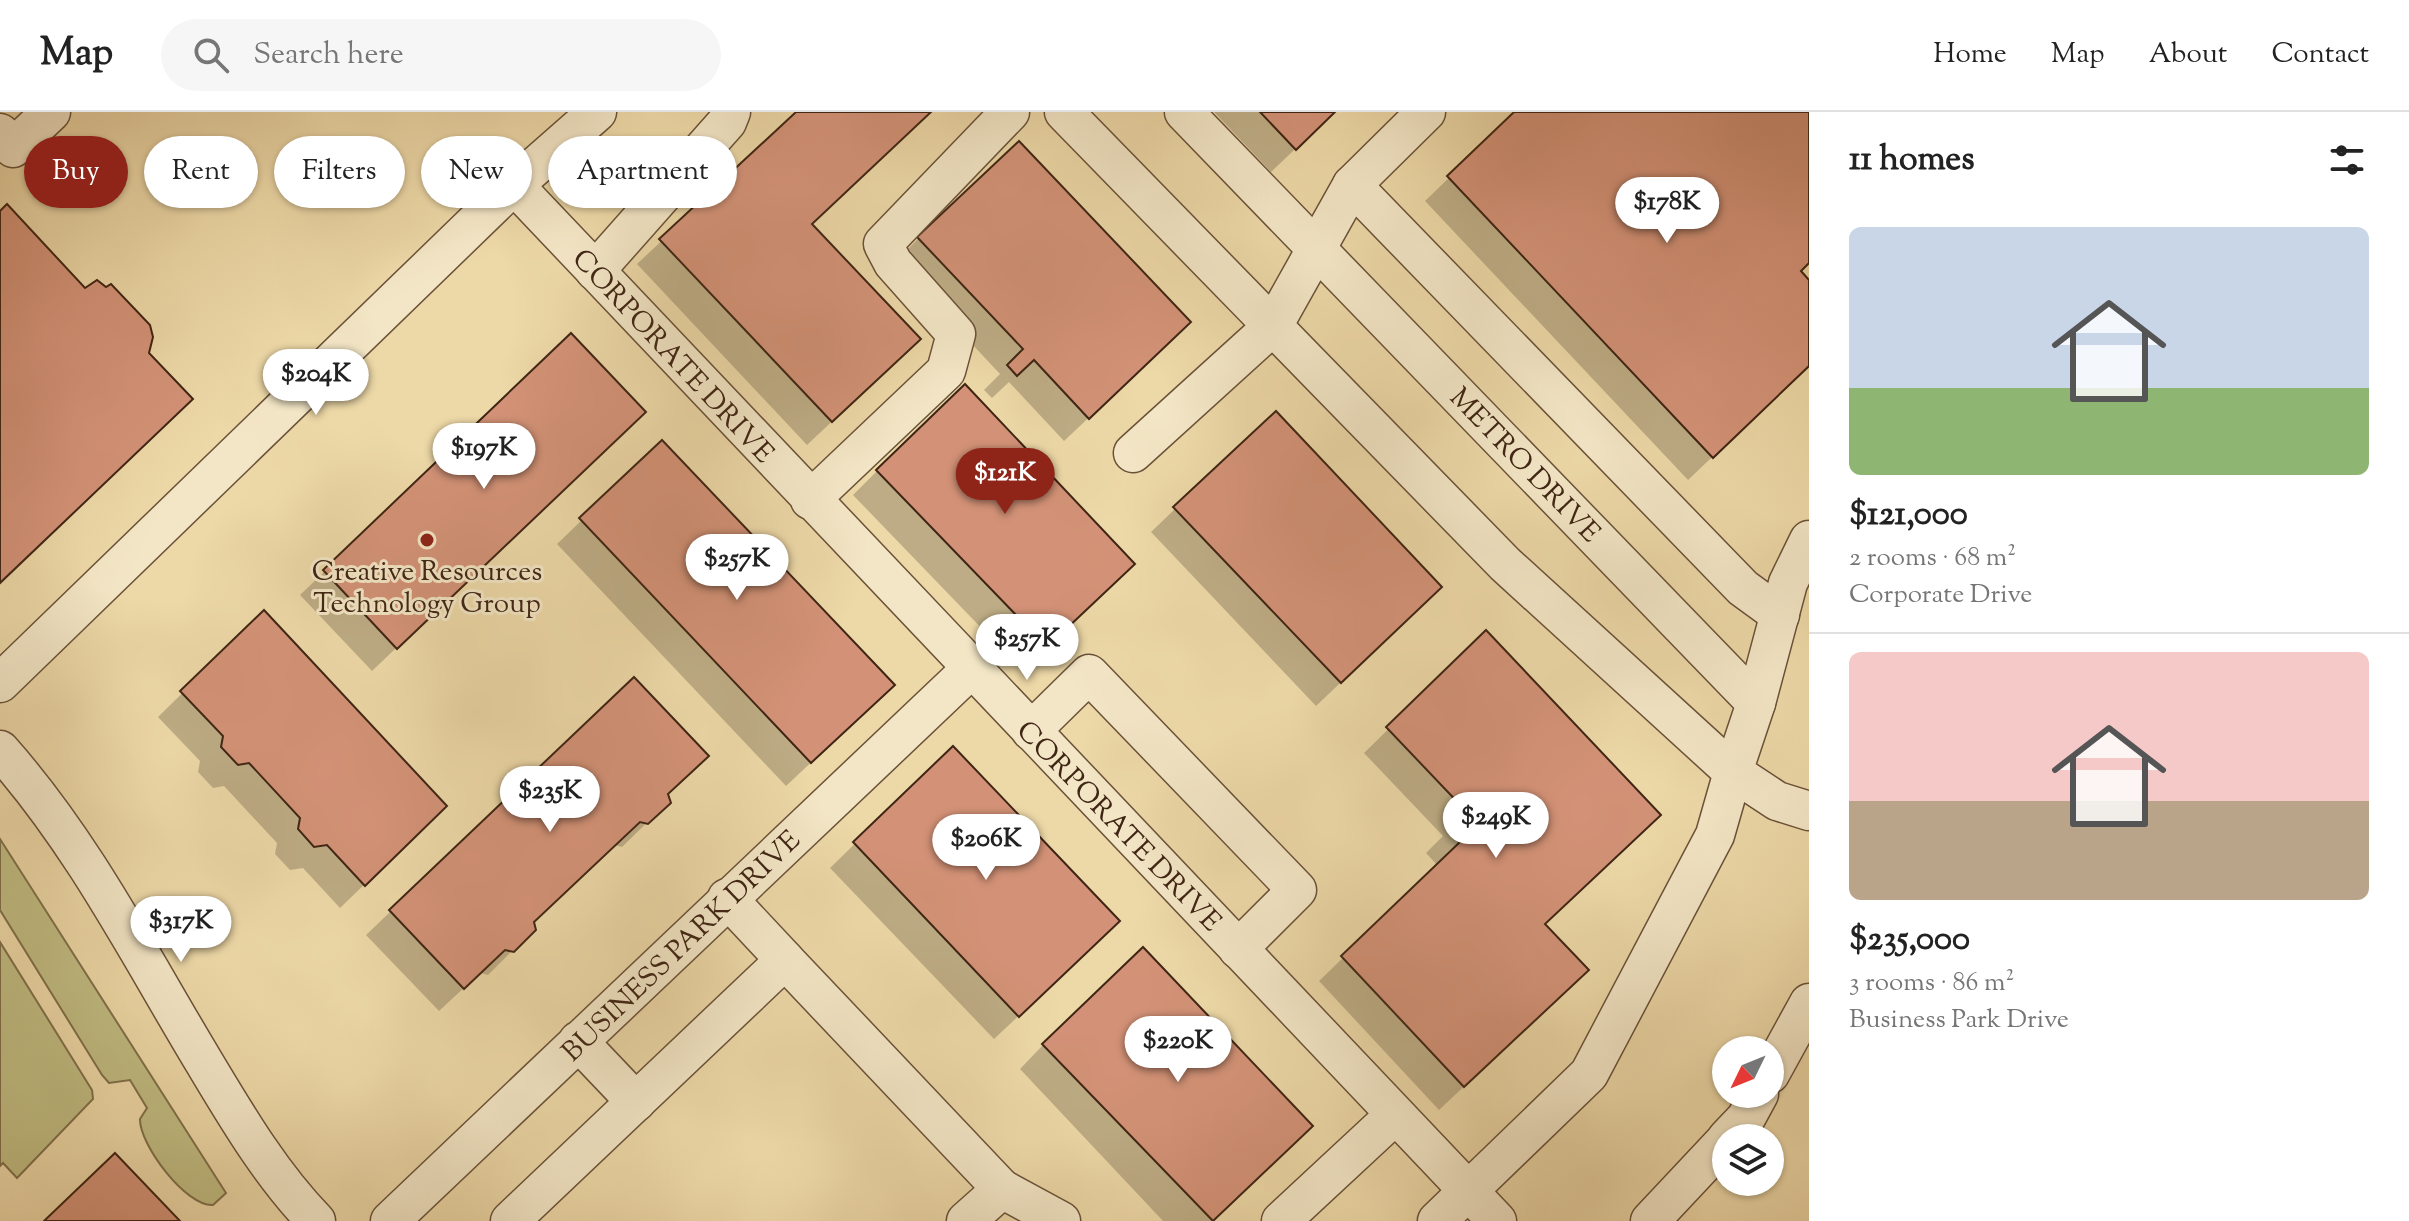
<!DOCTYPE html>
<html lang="en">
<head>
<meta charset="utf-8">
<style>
	:root { --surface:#fff; --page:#f6f6f6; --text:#222; --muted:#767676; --line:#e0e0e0; --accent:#8f2418 }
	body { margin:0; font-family:"Sorts Mill Goudy",serif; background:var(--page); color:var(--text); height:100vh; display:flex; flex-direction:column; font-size:30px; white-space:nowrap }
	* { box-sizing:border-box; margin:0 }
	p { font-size:26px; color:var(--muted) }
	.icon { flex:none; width:44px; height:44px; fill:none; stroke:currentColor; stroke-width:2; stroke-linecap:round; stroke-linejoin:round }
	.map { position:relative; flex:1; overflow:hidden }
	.sheet { display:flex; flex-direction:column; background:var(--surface); width:600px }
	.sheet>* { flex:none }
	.guide { position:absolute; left:24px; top:24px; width:760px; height:72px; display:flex; gap:16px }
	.needle { width:52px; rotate:227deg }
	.buttons { position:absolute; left:1712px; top:924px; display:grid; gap:16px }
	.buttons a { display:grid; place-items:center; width:72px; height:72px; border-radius:50%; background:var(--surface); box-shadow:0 2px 6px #0004; font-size:40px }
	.price { position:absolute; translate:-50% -68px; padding:0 18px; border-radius:28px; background:#fff; color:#222; font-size:26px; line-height:52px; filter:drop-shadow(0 2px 4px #0008) }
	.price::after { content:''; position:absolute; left:50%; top:48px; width:24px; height:18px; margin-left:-12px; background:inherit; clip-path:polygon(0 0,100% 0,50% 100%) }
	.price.current { background:var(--accent); color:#fff }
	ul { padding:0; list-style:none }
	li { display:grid; align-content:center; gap:16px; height:424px; padding:0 40px }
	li+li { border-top:2px solid var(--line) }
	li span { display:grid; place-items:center; height:248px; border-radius:12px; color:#555 }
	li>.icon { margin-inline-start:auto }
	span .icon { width:144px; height:144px; fill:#fffc; stroke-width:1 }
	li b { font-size:34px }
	h2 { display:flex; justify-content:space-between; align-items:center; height:96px; padding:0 40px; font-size:34px }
	.chip { padding:0 28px; border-radius:36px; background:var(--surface); box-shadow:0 2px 6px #0004; font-size:28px; line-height:72px }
	.chip.current { background:var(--accent); color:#fff }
	header { display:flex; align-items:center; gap:48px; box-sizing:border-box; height:112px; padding:0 40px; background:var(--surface); border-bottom:2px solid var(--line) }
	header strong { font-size:38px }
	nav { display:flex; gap:44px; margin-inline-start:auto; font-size:28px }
	.search { width:560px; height:72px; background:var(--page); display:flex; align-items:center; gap:20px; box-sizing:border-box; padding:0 28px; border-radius:44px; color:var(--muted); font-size:30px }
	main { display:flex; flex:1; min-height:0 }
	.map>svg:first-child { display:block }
	.green { fill:#c0bc82; stroke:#80704b; stroke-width:2 }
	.shadow { fill:#0003 }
	.building { fill:#d39277; stroke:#3f2514; stroke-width:2 }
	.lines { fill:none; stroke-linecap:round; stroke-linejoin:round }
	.minor-casing { stroke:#6a5239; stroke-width:41 }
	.minor { stroke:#f3e6c6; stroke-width:38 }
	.poi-dot { fill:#8f2418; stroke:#f3e6c6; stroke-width:3 }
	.labels { text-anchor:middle; stroke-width:6; stroke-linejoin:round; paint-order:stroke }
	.street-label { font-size:28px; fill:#3f2514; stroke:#f3e6c6 }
	.poi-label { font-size:28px; fill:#3f2514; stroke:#f3e6c6 }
</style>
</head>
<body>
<header>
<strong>Map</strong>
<div class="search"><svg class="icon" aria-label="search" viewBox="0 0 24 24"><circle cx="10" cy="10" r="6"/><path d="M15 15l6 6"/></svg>Search here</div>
<nav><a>Home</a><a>Map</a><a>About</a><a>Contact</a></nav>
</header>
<main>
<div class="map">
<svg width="1809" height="1109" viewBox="0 0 1809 1109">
	<rect width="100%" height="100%" fill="#edd8a7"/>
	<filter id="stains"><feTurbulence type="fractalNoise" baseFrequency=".0025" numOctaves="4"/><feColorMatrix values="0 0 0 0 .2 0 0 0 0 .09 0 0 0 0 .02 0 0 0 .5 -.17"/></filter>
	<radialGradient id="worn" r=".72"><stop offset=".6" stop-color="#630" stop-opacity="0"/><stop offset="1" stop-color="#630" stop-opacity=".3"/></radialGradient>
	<g class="green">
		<path d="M0 727 226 1081 213 1093C186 1095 139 1032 140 1007L147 996 130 968 109 971 102 963 0 798Z"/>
		<polygon points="0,830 92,978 93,987 17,1066 3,1051 0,1054"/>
	</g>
	<g class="shadow">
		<polygon points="799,0 929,0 810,112 894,251 807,333 637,152"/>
		<polygon points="1214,0 1334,0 1271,60"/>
		<polygon points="1517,0 1809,0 1809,149 1799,159 1809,171 1809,253 1688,368 1425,89"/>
		<polygon points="919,126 1165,234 1064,329 1009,270 992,286 984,278 1000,262 895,150"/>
		<polygon points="571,224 619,323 372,559 300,483"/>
		<polygon points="662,331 868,597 786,674 557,432"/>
		<polygon points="877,359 1108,476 1021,557 853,383"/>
		<polygon points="1175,397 1416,499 1316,594 1151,420"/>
		<polygon points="264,501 421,718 340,796 303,756 290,758 275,742 277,731 224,674 213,676 198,660 200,649 158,605"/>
		<polygon points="1486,521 1543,812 1562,882 1439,998 1319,869 1438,754 1426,741 1443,724 1364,641"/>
		<polygon points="634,567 668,690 622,735 614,733 532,810 534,817 488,863 480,861 439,899 366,823"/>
		<polygon points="953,636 1094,833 994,927 830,756"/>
		<polygon points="1043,933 1287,1038 1211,1109 1163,1109 1020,957"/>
	</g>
	<g class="building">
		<polygon points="796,0 931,0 812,112 921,227 832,310 659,127"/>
		<polygon points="1260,0 1335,0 1296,38"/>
		<polygon points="1514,0 1809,0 1809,151 1801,159 1809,168 1809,254 1713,346 1447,64"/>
		<polygon points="1019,29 1191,210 1089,307 1034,248 1017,264 1007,253 1023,237 917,125"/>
		<polygon points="7,92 85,176 97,168 106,175 111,172 150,213 153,225 149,241 193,287 0,471 0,99"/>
		<polygon points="571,221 646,300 397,537 323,458"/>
		<polygon points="965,272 1135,452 1047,535 876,358"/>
		<polygon points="1276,299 1442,475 1341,571 1173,395"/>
		<polygon points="662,328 895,573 811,651 579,406"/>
		<polygon points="264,498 447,694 365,774 327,733 314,735 298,717 300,706 249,651 238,653 221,635 223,624 180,579"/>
		<polygon points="1486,518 1661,703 1545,812 1589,858 1464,975 1341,844 1461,729 1448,716 1466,699 1386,615"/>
		<polygon points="634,565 709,644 668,682 671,691 648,712 640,710 534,810 536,818 514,840 505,838 464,877 389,798"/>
		<polygon points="953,634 1120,809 1019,905 853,730"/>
		<polygon points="1143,835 1313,1014 1213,1109 1042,932"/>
		<polygon points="115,1041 180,1109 44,1109"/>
	</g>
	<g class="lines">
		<g class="minor-casing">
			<g id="minor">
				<polyline points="1064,0 1505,452 1733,660 1715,723 1589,962 1437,1109"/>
				<polyline points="1184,0 1756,591 1733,660 1777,689 1809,699"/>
				<polyline points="0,21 13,36 51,0"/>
				<polyline points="514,73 1497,1109"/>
				<polyline points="1352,73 1743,476 1780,503"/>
				<polyline points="595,159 727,10 731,0"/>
				<polyline points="1133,341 1273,214 1352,73 1426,0"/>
				<polyline points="810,388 946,259 956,222 893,151 883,132 1010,0"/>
				<polyline points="0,571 514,73 597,0"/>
				<polyline points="1756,591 1788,471 1809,428"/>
				<polyline points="1031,619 1089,562 1297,778 1238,837"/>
				<path d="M0 638C83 731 140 844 204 950 237 1005 271 1063 316 1109"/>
				<polyline points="785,848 1002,1077"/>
				<polyline points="578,929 636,990"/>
				<polyline points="1770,962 1809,891"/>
				<polyline points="1727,1026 1746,1006 1759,982"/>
				<polyline points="390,1109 971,557"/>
				<polyline points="510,1109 785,848 727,786"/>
				<polyline points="966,1109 1002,1077 1061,1109"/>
				<polyline points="1281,1109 1395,1003"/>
				<polyline points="1650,1109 1726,1028"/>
			</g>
		</g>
		<use href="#minor" class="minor"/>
	</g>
	<circle class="poi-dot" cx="427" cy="428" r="8"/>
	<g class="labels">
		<g class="street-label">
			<text transform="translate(674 243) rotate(47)" y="10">CORPORATE DRIVE</text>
			<text transform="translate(1526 352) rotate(46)" y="10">METRO DRIVE</text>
			<text transform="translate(1120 713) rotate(46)" y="10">CORPORATE DRIVE</text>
			<text transform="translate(680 833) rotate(-44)" y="10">BUSINESS PARK DRIVE</text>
		</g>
		<g class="poi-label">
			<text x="427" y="468">Creative Resources<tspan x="427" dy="32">Technology Group</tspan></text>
		</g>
	</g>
	<rect width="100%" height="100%" filter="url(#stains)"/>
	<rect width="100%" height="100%" fill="url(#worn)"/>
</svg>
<div class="buttons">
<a><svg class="needle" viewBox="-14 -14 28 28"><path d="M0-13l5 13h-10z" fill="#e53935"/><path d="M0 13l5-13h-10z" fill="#767676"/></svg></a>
<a><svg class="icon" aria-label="layers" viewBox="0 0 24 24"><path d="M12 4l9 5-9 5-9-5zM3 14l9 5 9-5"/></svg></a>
</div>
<b class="price" style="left:1667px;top:133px">$178K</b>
<b class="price" style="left:316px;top:305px">$204K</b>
<b class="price" style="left:484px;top:379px">$197K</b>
<b class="price current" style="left:1005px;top:404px">$121K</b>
<b class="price" style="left:737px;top:490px">$257K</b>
<b class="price" style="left:1027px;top:570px">$257K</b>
<b class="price" style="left:550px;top:722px">$235K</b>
<b class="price" style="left:1496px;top:748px">$249K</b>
<b class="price" style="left:986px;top:770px">$206K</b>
<b class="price" style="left:181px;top:852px">$317K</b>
<b class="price" style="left:1178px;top:972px">$220K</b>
<div class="guide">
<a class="chip current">Buy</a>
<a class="chip">Rent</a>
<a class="chip">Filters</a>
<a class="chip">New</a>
<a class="chip">Apartment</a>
</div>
</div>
<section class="sheet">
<h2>11 homes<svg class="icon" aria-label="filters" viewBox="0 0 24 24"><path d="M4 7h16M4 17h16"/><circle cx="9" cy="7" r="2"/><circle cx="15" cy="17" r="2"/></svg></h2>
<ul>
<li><span style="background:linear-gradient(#c9d6e8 65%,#8fb573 0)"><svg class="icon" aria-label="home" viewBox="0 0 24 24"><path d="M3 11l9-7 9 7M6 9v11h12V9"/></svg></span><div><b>$121,000</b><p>2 rooms · 68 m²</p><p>Corporate Drive</p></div></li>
<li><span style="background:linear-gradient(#f6c9c9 60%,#b9a48a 0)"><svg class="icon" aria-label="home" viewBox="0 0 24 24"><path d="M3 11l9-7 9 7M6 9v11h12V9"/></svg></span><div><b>$235,000</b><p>3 rooms · 86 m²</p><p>Business Park Drive</p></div></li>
</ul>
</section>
</main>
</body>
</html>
